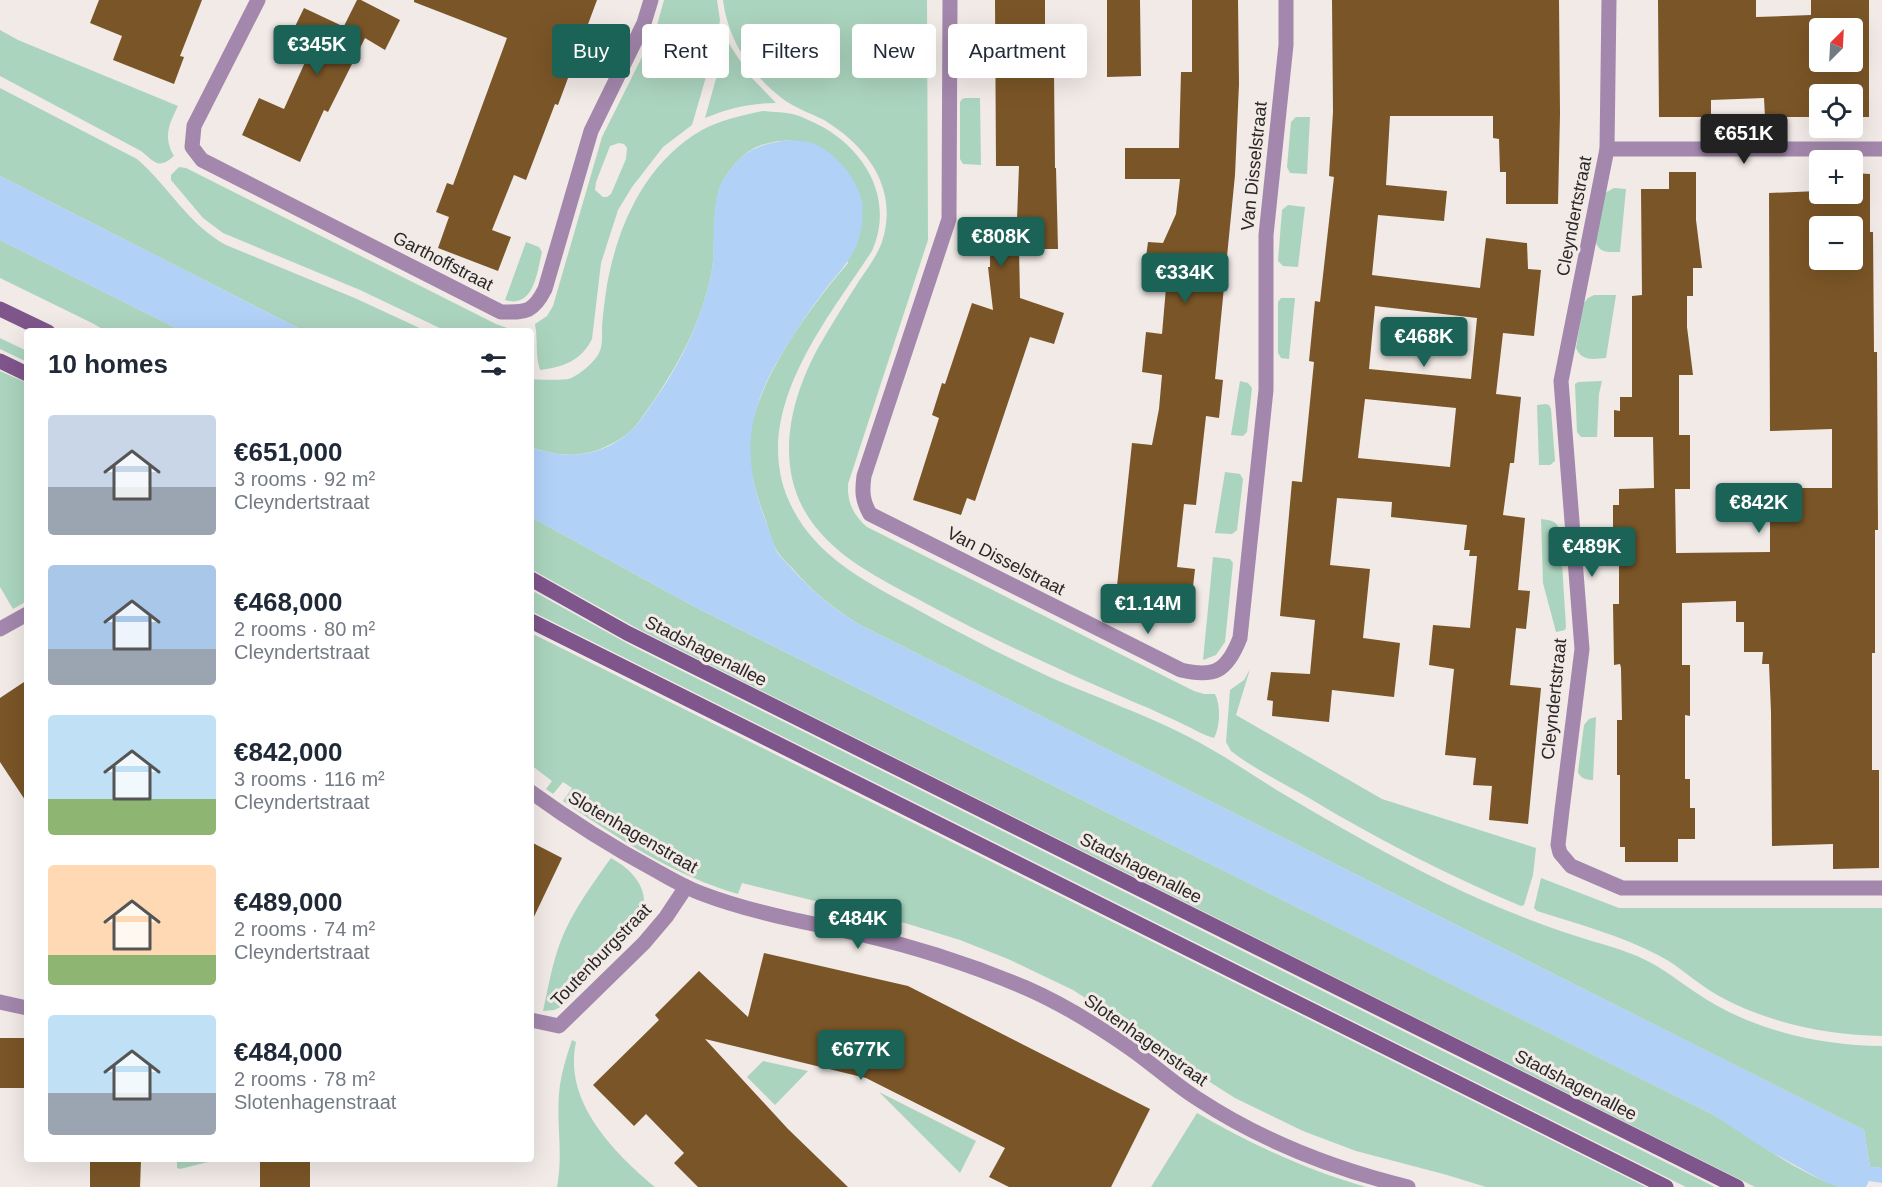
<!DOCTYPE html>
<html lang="en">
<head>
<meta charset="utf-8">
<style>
	:root { --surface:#fff; --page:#f2f2f3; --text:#1f2937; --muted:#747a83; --accent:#1c6357 }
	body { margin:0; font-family:Helvetica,sans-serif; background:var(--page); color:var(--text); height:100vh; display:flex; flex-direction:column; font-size:22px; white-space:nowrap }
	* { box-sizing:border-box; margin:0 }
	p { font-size:20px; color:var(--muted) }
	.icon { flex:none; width:33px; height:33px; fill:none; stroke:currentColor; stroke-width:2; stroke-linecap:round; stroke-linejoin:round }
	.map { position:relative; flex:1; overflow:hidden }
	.drawer { position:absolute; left:24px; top:328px; width:510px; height:834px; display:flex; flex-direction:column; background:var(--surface); border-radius:6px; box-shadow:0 6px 24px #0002 }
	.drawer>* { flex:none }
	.banner { position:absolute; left:552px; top:24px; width:570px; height:54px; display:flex; gap:12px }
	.needle { width:39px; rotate:24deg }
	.controls { position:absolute; left:1809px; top:18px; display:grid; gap:12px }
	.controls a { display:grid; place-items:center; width:54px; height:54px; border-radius:6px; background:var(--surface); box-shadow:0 6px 24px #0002; font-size:30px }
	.price { position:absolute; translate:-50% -51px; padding:0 14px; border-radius:6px; background:var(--accent); color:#fff; font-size:20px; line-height:39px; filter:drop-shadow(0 2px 3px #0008) }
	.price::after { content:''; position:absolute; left:50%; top:36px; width:18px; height:14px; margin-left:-9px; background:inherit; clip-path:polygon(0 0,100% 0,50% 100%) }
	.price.selected { background:#222; color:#fff }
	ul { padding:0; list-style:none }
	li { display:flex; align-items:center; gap:18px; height:150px; padding:0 24px }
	li span { display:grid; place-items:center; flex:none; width:168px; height:120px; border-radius:6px; color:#555 }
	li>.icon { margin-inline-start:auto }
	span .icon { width:72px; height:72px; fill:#fffc; stroke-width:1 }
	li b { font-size:26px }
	h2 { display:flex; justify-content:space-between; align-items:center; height:72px; padding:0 24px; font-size:26px }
	.chip { padding:0 21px; border-radius:6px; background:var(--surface); box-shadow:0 6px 24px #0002; font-size:21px; line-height:54px }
	.chip.selected { background:var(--accent); color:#fff }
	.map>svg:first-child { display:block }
	.green { fill:#abd4be; fill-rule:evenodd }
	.water { fill:#b1d1f7 }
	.building { fill:#7a5527; fill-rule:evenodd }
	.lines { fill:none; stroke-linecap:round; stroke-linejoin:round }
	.street { stroke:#a387ac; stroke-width:15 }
	.secondary { stroke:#7f568c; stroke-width:15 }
	.labels { text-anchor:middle; stroke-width:6; stroke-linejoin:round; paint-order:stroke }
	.street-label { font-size:18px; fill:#2a2826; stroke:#f1eae7 }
</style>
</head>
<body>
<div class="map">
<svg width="1882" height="1187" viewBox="0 0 1882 1187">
	<rect width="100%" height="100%" fill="#f1eae7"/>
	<g class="green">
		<path d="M664 0H717L720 20 717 39 692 125 663 147 632 187 618 210 601 263 592 339C581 361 563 367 540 370 535 356 538 339 535 324L547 316 553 306 602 137 656 29ZM619 143 624 144 627 148 626 159 611 194 607 197H603L595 190 596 182 610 146Z"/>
		<path d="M723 0H927L928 240 848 484C847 502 853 515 867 527L1194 691 1204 694H1215C1221 705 1220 727 1214 738 1206 736 1197 731 1189 727 1172 719 1154 710 1136 703 1065 672 995 641 927 604 881 579 829 556 803 508 776 457 792 396 818 348 831 325 845 303 859 281 867 269 877 256 882 242 899 189 868 147 824 120 810 113 795 108 783 99 751 75 728 40 723 0Z"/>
		<path d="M0 30 18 40 178 106C169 124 163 137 174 156 158 170 155 162 141 151L0 76Z"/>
		<path d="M728 42 749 75 776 103C751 103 728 108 705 118L726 43Z"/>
		<path d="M0 88 137 159C169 187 188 224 226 245L357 299 426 331H304L0 176Z"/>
		<polygon points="965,98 980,98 981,165 963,164 960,159 960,102 962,99"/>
		<path d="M763 111C774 112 786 112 796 115 803 117 810 121 817 124 865 148 895 199 872 251 826 321 751 411 788 499 813 557 867 582 918 610 963 635 1008 658 1054 679 1098 698 1144 714 1187 736 1221 753 1252 775 1285 795 1337 826 1390 856 1445 883 1488 904 1533 922 1579 937 1598 943 1618 948 1637 956 1666 968 1687 989 1714 1004 1765 1033 1824 1045 1882 1046V1168L1870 1167 1864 1130 862 626C835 610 813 592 792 568 787 563 781 557 777 551 772 542 769 531 766 521 757 497 749 471 749 446 751 387 810 307 848 263L791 140C780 141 769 142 759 146 745 151 731 167 723 181 710 203 717 248 711 275 701 323 679 364 652 403 644 414 637 427 626 435 595 457 566 460 531 447V379C537 380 563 380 568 379 577 377 595 362 599 353 603 345 602 335 602 326 603 313 605 298 607 285 618 224 646 162 702 130 720 120 743 115 763 111Z"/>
		<polygon points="1296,117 1310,117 1307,174 1290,173 1287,167 1291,122"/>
		<polygon points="179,167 186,168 496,324 510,329 522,328 523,331 446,331 360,290 223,233 203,218 171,180 171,175"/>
		<path d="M1614 188 1626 189 1620 252C1608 252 1600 254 1595 241L1605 193Z"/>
		<polygon points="1288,205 1305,207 1298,267 1283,266 1278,261 1282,210"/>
		<polygon points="0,240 182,331 106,331 92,323 0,278"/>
		<path d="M526 242 539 247 542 252C537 272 534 309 505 300Z"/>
		<path d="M1594 295H1616L1606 358C1594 359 1582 362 1576 348L1583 304 1588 298Z"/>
		<polygon points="1281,298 1295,298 1289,359 1281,358 1278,353 1278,302"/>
		<polygon points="0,338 27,351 27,362 0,349"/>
		<polygon points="0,371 27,383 27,601 13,609 0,587"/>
		<polygon points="1240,381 1248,383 1252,388 1247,432 1243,436 1231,435"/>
		<polygon points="1602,381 1599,394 1597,437 1581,437 1577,432 1575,384 1578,382"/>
		<polygon points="1546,404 1549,405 1551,409 1555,461 1550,465 1539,465 1537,405"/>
		<polygon points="1225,472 1240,474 1243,479 1237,530 1232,534 1215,533"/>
		<path d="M531 517 695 607 1712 1114C1754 1139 1793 1171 1840 1187H1755L640 630 531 569Z"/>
		<path d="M1541 519C1551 520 1557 521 1560 531L1566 627 1565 630 1556 632 1543 583Z"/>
		<polygon points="1213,557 1230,559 1233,563 1225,642 1216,655 1203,660"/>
		<polygon points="531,590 632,646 1715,1187 1686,1187 531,611"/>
		<path d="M531 633 1646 1187H1486L1447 1175 1356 1151 1303 1131 1235 1098 1202 1077 1133 1029 1073 990 1008 959 960 940 905 923 742 883 738 894C675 876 617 838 563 801L572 788 563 782 553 794 546 789 552 781 531 765Z"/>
		<path d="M1250 669 1236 715 1382 799 1536 848 1533 875 1524 905 1521 906C1447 875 1377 839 1309 798 1283 783 1254 769 1231 751L1226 742 1230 690 1244 680Z"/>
		<path d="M1596 717 1593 780C1586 780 1580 778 1578 772L1584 725 1589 719Z"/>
		<path d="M611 858C643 876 655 901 633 934L563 1006 554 1010 543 1011C548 988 552 965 560 943 572 911 592 885 611 858Z"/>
		<path d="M1541 878 1619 908H1882V1036C1826 1035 1768 1023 1719 996 1697 984 1680 966 1658 955 1620 935 1577 924 1537 911L1534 908Z"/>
		<path d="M572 1040 576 1042C563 1101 613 1152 655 1187H557C564 1153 555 1119 560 1085 562 1070 567 1055 572 1040Z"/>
		<polygon points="763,1061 808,1071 775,1105 747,1077"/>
		<polygon points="879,1092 976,1141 960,1173"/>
		<path d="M1197 1113C1251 1144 1306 1170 1366 1187H1151Z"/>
		<polygon points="177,1160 216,1160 180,1169 177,1168"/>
	</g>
	<g class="water">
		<path d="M791 140C796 141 803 141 809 142 831 149 851 171 859 192 865 204 863 228 858 241 852 259 840 271 828 286 811 308 794 333 780 357 745 415 742 460 766 522 770 532 773 543 777 552 781 558 788 564 792 569 813 592 836 611 862 626L1864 1130 1870 1167 1882 1168V1183L1869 1181 1866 1187H1840L1827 1183 1762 1147 1712 1114 695 607 531 517V447C567 461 604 457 633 429 643 419 651 404 660 392 684 357 702 317 711 275 717 247 709 205 723 181 742 150 757 144 791 140Z"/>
		<polygon points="0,176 304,331 182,331 0,240"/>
	</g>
	<g class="building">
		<polygon points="99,0 202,0 180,56 184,57 174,84 113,60 122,36 90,23"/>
		<polygon points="357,0 361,0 400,20 385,50 365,38 328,112 324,110 300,162 242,135 259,98 284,109 306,60 284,49 304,8 353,31 344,26"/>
		<polygon points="414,0 597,0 558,105 555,104 526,180 514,175 492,230 511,237 498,271 438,248 449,217 436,212 447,183 453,185 507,38 414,2"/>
		<polygon points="995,0 1045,0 1045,73 1054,73 1055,168 1056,168 1058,249 1019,249 1020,298 1064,313 1054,344 1030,337 975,501 967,498 961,515 913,500 939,418 932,415 942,383 945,384 972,303 993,310 988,267 990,267 990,220 1017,220 1019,166 996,166"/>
		<polygon points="1107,0 1140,0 1141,76 1107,77"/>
		<polygon points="1192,0 1238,0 1239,84 1235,175 1215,379 1223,380 1219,418 1206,416 1196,505 1184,504 1177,567 1195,569 1191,605 1162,602 1163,591 1117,586 1132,443 1152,445 1159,409 1162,375 1142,372 1146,332 1162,334 1167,276 1144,272 1148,242 1163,243 1176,214 1180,179 1125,179 1125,148 1179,148 1181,72 1192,72"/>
		<path d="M1332 0H1559L1560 114 1558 204H1506V172H1500L1499 139 1493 138V116H1390L1386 185 1447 191 1444 221 1378 215 1372 275 1480 288 1486 238 1527 243 1528 269 1541 270 1534 336 1503 333 1496 394 1521 397 1514 463H1510L1503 515 1525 518 1518 590 1530 591 1526 629 1516 628 1510 685 1541 688 1528 824 1489 820 1492 786 1473 785 1476 758 1445 755 1454 669 1429 665 1433 625 1470 628 1477 556H1469L1470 550H1464L1467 525 1391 517 1392 502 1337 498 1330 565 1370 569 1363 638 1400 643 1394 697 1332 690 1329 722 1272 716 1273 701 1267 700 1271 672 1310 674 1315 620 1280 616 1292 481 1302 482 1314 362 1309 361 1315 301 1320 302 1334 177 1329 176 1333 112ZM1375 306 1477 318 1471 379 1369 369ZM1365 399 1456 408 1450 467 1358 458Z"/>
		<path d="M1658 0H1756V17L1811 15V0H1869V117H1852V94H1820V117H1765L1764 98 1711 100V117H1659ZM1820 28H1852V62H1820Z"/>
		<path d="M1669 172H1696V220L1702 268H1693V296H1687V327L1693 375H1679V435H1690V489H1675L1676 553 1770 552V488H1832V429L1770 431 1769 193 1818 191V172H1820V194H1852V173L1870 174V232H1873L1874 352H1877L1878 530H1875V653H1872V770H1879V868L1833 869V844L1772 846 1771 712 1769 664H1762L1763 652H1744V622H1736V601L1682 603V665H1690V716L1685 715V779H1690V808H1695V839H1678V862H1625V847H1620V775H1617V720H1622L1621 668 1620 664 1614 665 1613 604H1619V539L1613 538V505H1619V489L1654 488 1653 437H1614V410L1620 411V397H1632V296L1642 295 1641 189H1669ZM1820 226H1852V260H1820Z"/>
		<polygon points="27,680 27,803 0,762 0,698"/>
		<polygon points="531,842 562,858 531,923"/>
		<polygon points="764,953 908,986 1150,1109 1111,1187 1009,1187 989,1177 1005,1148 866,1078 705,1039 788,1129 848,1187 698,1187 674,1163 684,1153 646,1114 634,1126 593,1085 659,1020 655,1015 699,971 748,1017"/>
		<rect x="0" y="1038" width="27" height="50"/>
		<polygon points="90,1160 141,1160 140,1187 90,1187"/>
		<rect x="260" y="1160" width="50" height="27"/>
	</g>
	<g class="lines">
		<g class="street">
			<path d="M258 0 194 126 192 147 202 160 501 312C526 312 533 313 545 289L591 131 644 23 651 0"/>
			<path d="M950 0 949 219 864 476C862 491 862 500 870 514L1181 670C1215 678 1227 671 1240 638L1266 390V235L1286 45V0"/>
			<polyline points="1609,0 1607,149 1561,381 1582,649 1562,810 1558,845 1560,853 1571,866 1622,888 1882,888"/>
			<polyline points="1607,149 1882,149"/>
			<polyline points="0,629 27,614"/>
			<path d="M531 792C571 821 612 847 655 870 671 879 686 888 703 894 753 913 807 922 859 934 916 947 972 965 1026 988 1063 1004 1098 1026 1131 1049 1154 1065 1174 1084 1198 1099 1262 1141 1334 1169 1408 1187"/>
			<polyline points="0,1002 27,1008"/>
			<polyline points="531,1020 559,1026 644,943 666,917 686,887"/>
		</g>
		<g class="secondary">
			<polyline points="0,309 48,332"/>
			<polyline points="0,361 27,374"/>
			<polyline points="531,579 627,633 1737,1187"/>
			<polyline points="531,621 1666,1187"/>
		</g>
	</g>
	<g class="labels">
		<g class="street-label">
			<text transform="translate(1254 166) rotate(-84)" y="6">Van Disselstraat</text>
			<text transform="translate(1574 216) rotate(-79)" y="6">Cleyndertstraat</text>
			<text transform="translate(443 261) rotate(27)" y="6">Garthoffstraat</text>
			<text transform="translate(1006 561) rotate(27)" y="6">Van Disselstraat</text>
			<text transform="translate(706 651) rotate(27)" y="6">Stadshagenallee</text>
			<text transform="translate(1554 699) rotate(-84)" y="6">Cleyndertstraat</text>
			<text transform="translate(633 832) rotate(30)" y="6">Slotenhagenstraat</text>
			<text transform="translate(1141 868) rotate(27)" y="6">Stadshagenallee</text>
			<text transform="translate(601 955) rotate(-46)" y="6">Toutenburgstraat</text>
			<text transform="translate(1146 1040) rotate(35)" y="6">Slotenhagenstraat</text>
			<text transform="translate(1576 1085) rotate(27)" y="6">Stadshagenallee</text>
		</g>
	</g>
</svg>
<div class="controls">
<a><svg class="needle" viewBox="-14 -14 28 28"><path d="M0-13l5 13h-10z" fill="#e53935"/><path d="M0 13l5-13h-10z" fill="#747a83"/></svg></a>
<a><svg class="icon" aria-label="locate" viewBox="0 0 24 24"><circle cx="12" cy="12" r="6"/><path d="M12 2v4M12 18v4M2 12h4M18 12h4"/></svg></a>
<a>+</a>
<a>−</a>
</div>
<b class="price" style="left:317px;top:76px">€345K</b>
<b class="price selected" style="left:1744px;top:165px">€651K</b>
<b class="price" style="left:1001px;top:268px">€808K</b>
<b class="price" style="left:1185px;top:304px">€334K</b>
<b class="price" style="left:1424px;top:368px">€468K</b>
<b class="price" style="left:1759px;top:534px">€842K</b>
<b class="price" style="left:1592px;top:578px">€489K</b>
<b class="price" style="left:1148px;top:635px">€1.14M</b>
<b class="price" style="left:858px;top:950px">€484K</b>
<b class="price" style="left:861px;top:1081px">€677K</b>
<div class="banner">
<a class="chip selected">Buy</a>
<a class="chip">Rent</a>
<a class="chip">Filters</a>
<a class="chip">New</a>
<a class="chip">Apartment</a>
</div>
<section class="drawer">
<h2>10 homes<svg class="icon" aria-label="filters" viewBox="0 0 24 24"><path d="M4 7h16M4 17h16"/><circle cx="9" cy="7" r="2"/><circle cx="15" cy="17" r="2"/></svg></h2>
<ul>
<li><span style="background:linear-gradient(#c9d6e8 60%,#9aa5b1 0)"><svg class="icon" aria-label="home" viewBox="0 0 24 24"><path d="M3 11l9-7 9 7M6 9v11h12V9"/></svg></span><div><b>€651,000</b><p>3 rooms · 92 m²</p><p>Cleyndertstraat</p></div></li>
<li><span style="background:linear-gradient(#a9c7e8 70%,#9aa5b1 0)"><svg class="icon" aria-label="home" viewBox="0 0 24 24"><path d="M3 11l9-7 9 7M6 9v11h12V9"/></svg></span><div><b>€468,000</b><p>2 rooms · 80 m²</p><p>Cleyndertstraat</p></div></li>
<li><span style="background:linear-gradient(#bfe0f5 70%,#8fb573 0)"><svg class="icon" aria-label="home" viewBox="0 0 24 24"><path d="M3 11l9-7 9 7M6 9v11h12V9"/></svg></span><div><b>€842,000</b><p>3 rooms · 116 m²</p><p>Cleyndertstraat</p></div></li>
<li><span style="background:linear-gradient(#ffd9b3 75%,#8fb573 0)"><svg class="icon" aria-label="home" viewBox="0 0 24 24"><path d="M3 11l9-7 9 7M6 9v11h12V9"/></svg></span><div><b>€489,000</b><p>2 rooms · 74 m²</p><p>Cleyndertstraat</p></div></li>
<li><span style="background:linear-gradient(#bfe0f5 65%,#9aa5b1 0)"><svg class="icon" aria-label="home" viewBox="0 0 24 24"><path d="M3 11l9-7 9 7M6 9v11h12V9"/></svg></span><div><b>€484,000</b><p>2 rooms · 78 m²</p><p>Slotenhagenstraat</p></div></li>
</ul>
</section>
</div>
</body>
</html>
